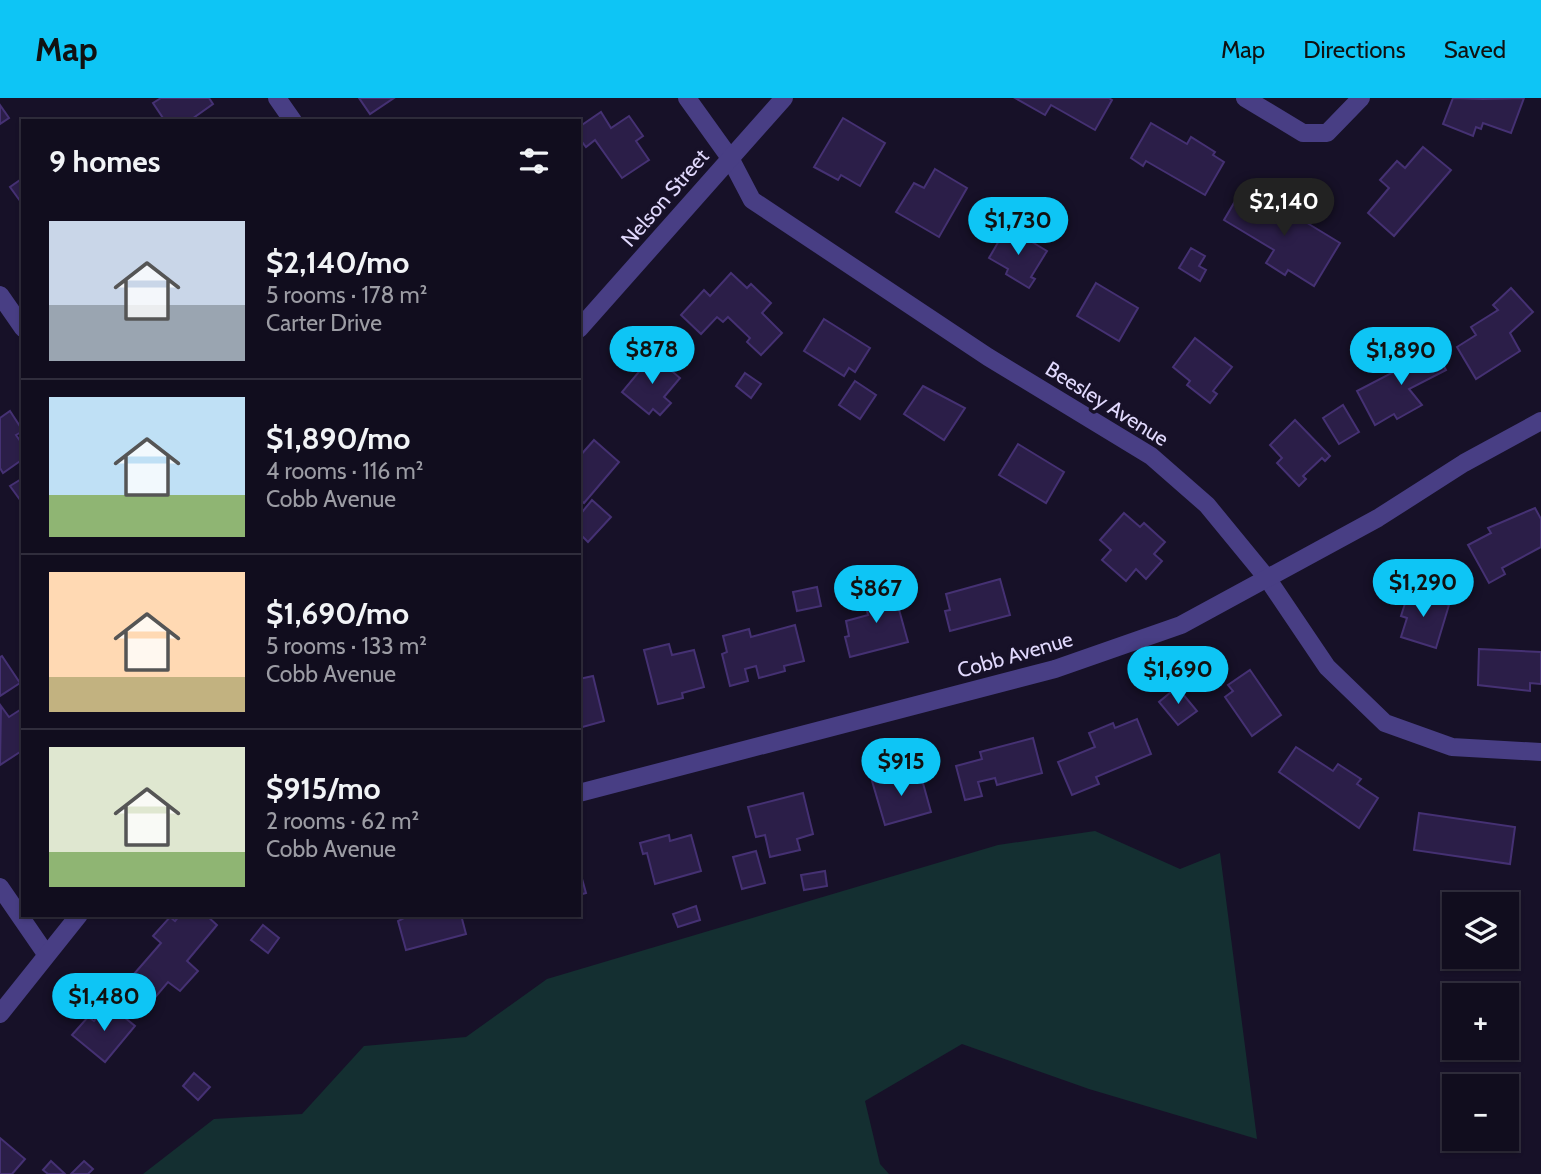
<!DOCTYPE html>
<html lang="en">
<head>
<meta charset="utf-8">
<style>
	:root { --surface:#110d1e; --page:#1e1b2b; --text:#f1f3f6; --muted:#9c9ca4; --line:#302d3c; --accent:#0ec5f5 }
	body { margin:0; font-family:Cabin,sans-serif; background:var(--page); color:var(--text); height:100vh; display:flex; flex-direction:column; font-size:26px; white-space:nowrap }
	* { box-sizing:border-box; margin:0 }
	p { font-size:23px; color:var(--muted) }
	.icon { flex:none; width:38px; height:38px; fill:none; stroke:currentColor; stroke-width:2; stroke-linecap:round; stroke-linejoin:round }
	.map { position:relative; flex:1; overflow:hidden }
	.sheet { position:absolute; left:21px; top:21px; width:560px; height:798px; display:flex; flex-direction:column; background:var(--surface); border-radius:0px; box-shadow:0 2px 5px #0004,0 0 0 2px var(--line) }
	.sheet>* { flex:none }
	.tools { position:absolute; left:1442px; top:794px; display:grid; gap:14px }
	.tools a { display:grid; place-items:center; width:77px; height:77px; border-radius:0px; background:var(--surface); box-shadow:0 2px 5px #0004,0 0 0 2px var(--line); font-size:35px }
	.price { position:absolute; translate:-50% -60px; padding:0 16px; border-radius:24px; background:var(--accent); color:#111; font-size:23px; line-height:46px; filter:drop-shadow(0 2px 4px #0008) }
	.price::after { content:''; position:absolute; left:50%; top:42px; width:21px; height:16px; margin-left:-10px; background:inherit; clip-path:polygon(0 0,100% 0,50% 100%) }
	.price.current { background:#222; color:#fff }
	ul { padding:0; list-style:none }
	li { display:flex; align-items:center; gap:21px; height:175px; padding:0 28px }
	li+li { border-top:2px solid var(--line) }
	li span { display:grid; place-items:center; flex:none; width:196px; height:140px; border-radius:0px; color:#555 }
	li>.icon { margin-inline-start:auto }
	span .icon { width:84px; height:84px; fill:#fffc; stroke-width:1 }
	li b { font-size:30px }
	h2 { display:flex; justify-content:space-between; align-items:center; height:84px; padding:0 28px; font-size:30px }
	header { display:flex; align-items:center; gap:42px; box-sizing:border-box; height:98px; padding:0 35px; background:var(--accent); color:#111 }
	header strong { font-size:33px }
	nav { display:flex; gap:38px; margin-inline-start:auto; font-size:24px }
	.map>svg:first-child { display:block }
	.green { fill:#142f31 }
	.building { fill:#2b1e48; stroke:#453173; stroke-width:2 }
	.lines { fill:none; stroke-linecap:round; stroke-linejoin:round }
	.minor { stroke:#483e84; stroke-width:18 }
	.labels { text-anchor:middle; stroke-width:7; stroke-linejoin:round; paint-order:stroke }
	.street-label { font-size:21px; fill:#e1d9fd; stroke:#171128 }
</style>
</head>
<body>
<header>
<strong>Map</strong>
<nav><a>Map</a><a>Directions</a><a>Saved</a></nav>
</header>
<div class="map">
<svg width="1541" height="1076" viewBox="0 0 1541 1076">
	<rect width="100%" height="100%" fill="#171128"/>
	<polygon class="green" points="1095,733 1180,771 1220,755 1257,1041 1089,991 962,946 865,1003 880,1066 889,1076 143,1076 214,1021 302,1016 364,948 466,939 547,881 998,747"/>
	<g class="building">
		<polygon points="161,0 209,0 213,6 189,23 165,23 153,5"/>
		<polygon points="359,0 394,0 370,16"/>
		<polygon points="1015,0 1109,0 1112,2 1095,32 1051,7 1045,17"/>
		<polygon points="1453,0 1483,1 1524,0 1511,35 1483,25 1481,31 1476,29 1473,38 1443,26"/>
		<polygon points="0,7 9,20 0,26"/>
		<polygon points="601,14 611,30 629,18 643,38 636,43 649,62 622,80 595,42 586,49 579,40 579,29"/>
		<polygon points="843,20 885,45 860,88 841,77 838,82 814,69"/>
		<polygon points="1151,25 1187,46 1191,39 1215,54 1213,57 1224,64 1205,97 1146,63 1143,68 1131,60"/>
		<polygon points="1423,49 1451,72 1394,138 1368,115 1389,90 1380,82 1397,63 1405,70"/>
		<polygon points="935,71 967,90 939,139 896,114 914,85 924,90"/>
		<polygon points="23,80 23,107 10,89"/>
		<polygon points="1241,93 1272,112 1276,106 1340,145 1314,188 1288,172 1285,177 1266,165 1274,152 1224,122"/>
		<polygon points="1007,129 1047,153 1031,179 1035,181 1029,190 1006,176 1008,171 989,160"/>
		<polygon points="1191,150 1205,158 1199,168 1206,172 1200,183 1179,170"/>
		<polygon points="731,175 747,190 751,186 771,205 762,215 782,235 761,257 747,244 750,240 728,219 723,224 717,219 701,236 681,217 704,192 710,198"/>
		<polygon points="1096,185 1138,210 1119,243 1077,218"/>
		<polygon points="1511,190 1533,214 1510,235 1520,253 1476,281 1457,249 1476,237 1471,229 1498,212 1493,207"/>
		<polygon points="824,221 870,250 855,274 849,270 844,278 804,253"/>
		<polygon points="1195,240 1232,269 1213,293 1217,296 1210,305 1187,287 1190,283 1173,269"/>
		<polygon points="1432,246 1446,272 1409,291 1422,307 1397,321 1394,316 1375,327 1357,293 1399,271 1401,275 1413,268 1408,259"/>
		<polygon points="653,257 680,280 664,299 671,305 660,317 653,311 649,316 622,294"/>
		<polygon points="745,275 761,286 751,300 736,288"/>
		<polygon points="855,283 876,297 860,321 839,307"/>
		<polygon points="923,288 965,310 944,342 904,316"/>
		<polygon points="1343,307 1359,334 1339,346 1323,320"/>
		<polygon points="10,313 23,333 16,337 23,347 23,361 3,375 0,370 0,320"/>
		<polygon points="1295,322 1330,358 1325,363 1322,360 1303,378 1306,381 1299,388 1277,365 1282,360 1270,347"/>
		<polygon points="594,342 619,364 584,405 579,401 579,359"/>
		<polygon points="1018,346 1064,374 1046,405 999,377"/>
		<polygon points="23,380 23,406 10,388"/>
		<polygon points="592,402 611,419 588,444 582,438 579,440 579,409 583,413"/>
		<polygon points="1535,410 1541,421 1541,449 1502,470 1505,476 1489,485 1468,447 1491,435 1488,430"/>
		<polygon points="1124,415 1140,429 1144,425 1165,444 1154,456 1162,463 1146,481 1136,471 1126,483 1102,462 1111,452 1100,442"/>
		<polygon points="1000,481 1010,517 950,533 945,513 950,512 946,496"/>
		<polygon points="883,484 887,500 891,498 894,509 898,508 908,544 850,559 845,539 849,538 846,523 868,517 865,505 869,504 865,489"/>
		<polygon points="817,489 821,508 797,513 793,494"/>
		<polygon points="1410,490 1419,492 1418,497 1449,507 1436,550 1401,539 1407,520 1401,518"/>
		<polygon points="795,527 804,563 784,568 785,573 759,580 756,568 745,571 748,583 730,588 722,556 727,554 723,538 749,531 751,539"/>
		<polygon points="669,546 672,557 694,552 704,589 682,595 683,600 658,606 644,552"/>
		<polygon points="1479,551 1541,554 1541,586 1530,585 1530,593 1478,587"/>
		<polygon points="2,558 20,585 0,598 0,559"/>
		<polygon points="1250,572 1281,617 1252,638 1225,599 1233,593 1228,587"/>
		<polygon points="593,578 604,623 579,630 579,581"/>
		<polygon points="1177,589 1197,613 1178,627 1159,604"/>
		<polygon points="1,608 9,619 23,610 23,652 0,667"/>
		<polygon points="1137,621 1151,656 1096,679 1099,686 1072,697 1058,664 1095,649 1089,635 1113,625 1115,630"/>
		<polygon points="1033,640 1042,675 997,687 995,680 978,684 982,698 965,702 956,668 982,661 980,654"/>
		<polygon points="1296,649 1333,673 1338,666 1361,681 1357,686 1378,700 1359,730 1279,674"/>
		<polygon points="898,676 900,684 921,678 931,714 885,727 872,683"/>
		<polygon points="803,695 813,736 797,741 800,752 770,759 765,737 756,739 748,709"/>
		<polygon points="1419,715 1515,729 1510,766 1414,752"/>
		<polygon points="669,737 670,743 691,737 701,773 655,786 647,755 643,756 640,745"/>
		<polygon points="756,753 765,785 742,791 733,759"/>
		<polygon points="579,770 586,795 579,797"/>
		<polygon points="825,773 827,788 804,792 801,777"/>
		<polygon points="696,808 700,822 678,829 673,816"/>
		<polygon points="180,817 206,817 217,827 187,863 198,873 180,893 168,884 152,903 128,883 161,845 153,838 170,819 175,823"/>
		<polygon points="410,817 461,817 466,836 406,852 398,823"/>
		<polygon points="263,827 279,840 268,855 251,842"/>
		<polygon points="108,906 135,928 105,964 72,937 88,919 94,923"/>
		<polygon points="194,975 210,989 198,1002 183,988"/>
		<polygon points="0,1040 25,1061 12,1076 0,1076"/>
		<polygon points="51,1063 65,1076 48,1076 43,1072"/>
		<polygon points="84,1063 93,1071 88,1076 71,1076"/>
	</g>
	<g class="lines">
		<g class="minor">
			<polyline points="277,0 293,23"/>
			<polyline points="687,0 730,60 752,102 988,259 1151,358 1207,407 1267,480 1327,569 1385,625 1452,649 1541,654"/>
			<polyline points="1245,0 1303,35 1327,35 1361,0"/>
			<polyline points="0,197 23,230"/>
			<polyline points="579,231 784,0"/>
			<polyline points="579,695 1055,571 1181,527 1378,420 1464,365 1541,323"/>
			<polyline points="0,789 46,856"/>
			<polyline points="0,916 79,817"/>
		</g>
	</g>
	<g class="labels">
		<g class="street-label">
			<text transform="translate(665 100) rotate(-49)" y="7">Nelson Street</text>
			<text transform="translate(1107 306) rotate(32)" y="7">Beesley Avenue</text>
			<text transform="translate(1015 557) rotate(-16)" y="7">Cobb Avenue</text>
		</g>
	</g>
</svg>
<div class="tools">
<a><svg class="icon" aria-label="layers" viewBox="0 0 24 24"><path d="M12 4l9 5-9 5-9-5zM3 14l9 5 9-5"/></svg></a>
<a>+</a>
<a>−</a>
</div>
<b class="price current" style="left:1284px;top:140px">$2,140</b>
<b class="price" style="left:1018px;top:159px">$1,730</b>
<b class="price" style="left:652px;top:288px">$878</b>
<b class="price" style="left:1401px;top:289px">$1,890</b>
<b class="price" style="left:1423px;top:521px">$1,290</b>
<b class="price" style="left:876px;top:527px">$867</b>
<b class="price" style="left:1178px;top:608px">$1,690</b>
<b class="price" style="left:901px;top:700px">$915</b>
<b class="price" style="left:104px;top:935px">$1,480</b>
<section class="sheet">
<h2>9 homes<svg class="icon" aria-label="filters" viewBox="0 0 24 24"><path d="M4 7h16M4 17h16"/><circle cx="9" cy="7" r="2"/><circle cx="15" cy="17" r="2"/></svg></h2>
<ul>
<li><span style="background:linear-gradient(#c9d6e8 60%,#9aa5b1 0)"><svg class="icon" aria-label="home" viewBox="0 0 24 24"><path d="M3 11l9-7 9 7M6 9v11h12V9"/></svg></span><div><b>$2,140/mo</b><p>5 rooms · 178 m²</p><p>Carter Drive</p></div></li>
<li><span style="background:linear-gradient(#bfe0f5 70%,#8fb573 0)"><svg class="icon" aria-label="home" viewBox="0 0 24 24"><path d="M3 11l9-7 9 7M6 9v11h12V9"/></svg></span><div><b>$1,890/mo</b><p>4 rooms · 116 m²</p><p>Cobb Avenue</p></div></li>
<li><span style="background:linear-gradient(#ffd9b3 75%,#c2b280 0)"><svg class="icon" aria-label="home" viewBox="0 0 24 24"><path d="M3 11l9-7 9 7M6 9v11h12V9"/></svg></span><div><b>$1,690/mo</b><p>5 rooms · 133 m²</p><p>Cobb Avenue</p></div></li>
<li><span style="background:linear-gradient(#dfe7d0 75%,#8fb573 0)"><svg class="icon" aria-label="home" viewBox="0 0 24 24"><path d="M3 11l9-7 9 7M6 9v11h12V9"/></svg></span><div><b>$915/mo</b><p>2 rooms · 62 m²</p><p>Cobb Avenue</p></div></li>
</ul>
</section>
</div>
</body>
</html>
